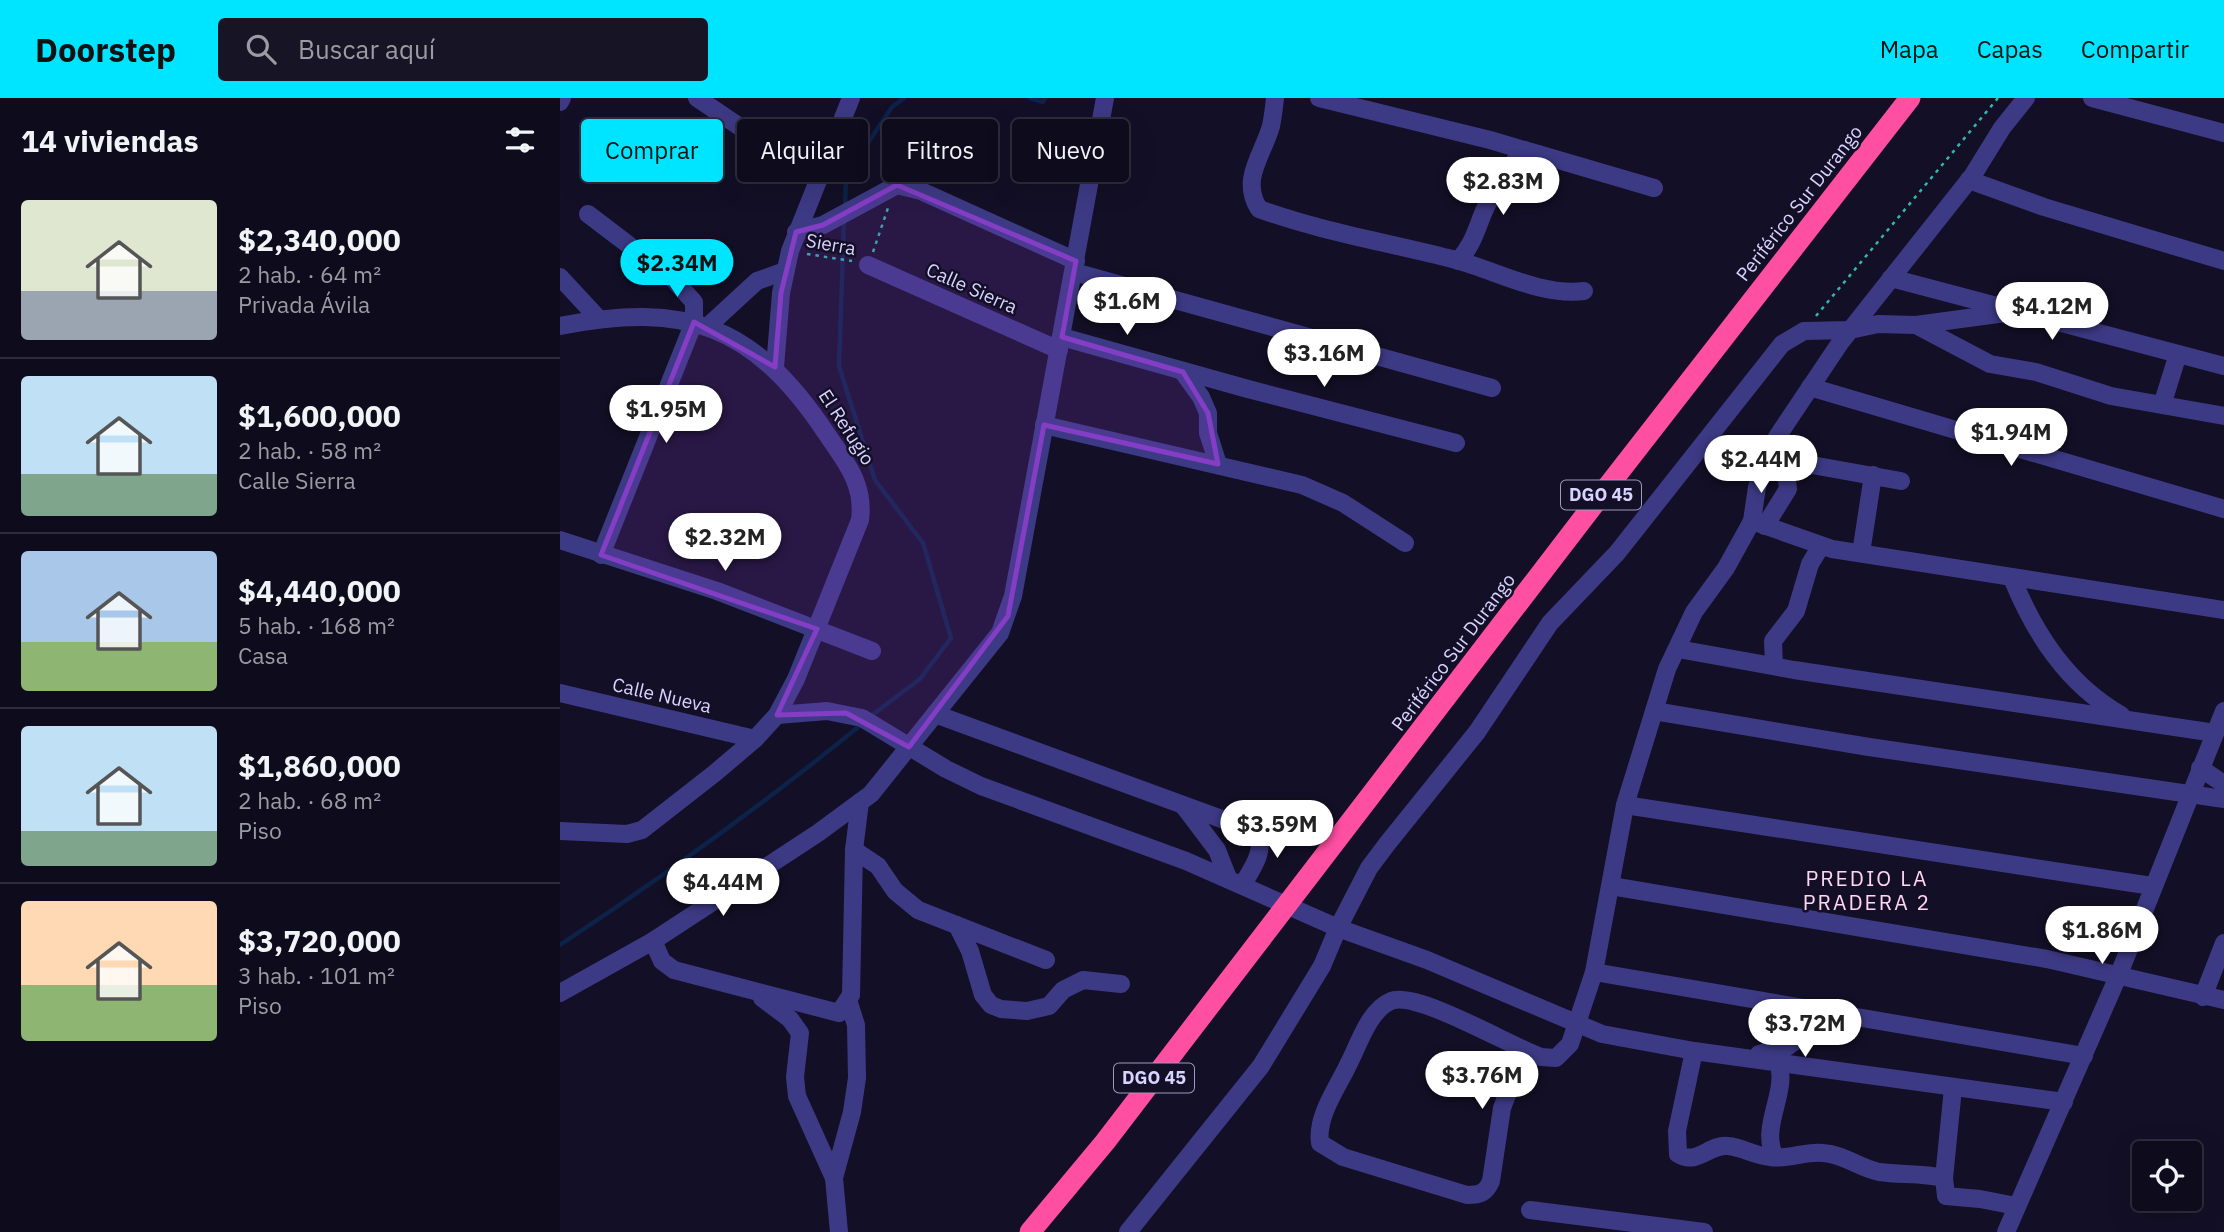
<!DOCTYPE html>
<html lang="es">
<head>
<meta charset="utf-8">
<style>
	:root { --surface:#0e0b1c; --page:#171425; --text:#f1f3f6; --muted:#9b9ba3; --line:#2e2b3b; --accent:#00e5ff }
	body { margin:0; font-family:"IBM Plex Sans",sans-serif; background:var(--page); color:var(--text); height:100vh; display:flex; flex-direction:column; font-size:26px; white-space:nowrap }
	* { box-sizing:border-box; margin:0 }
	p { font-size:23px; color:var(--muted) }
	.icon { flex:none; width:38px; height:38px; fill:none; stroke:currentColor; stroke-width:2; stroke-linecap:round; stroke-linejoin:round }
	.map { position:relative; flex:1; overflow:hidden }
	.drawer { display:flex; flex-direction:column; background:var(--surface); width:560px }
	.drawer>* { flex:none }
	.guide { position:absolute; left:21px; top:21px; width:665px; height:63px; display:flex; gap:14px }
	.buttons { position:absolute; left:1572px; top:1043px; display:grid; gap:14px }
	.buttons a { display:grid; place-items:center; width:70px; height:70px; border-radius:7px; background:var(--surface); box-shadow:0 7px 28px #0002,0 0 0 2px var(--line); font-size:35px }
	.price { position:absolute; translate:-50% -60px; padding:0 16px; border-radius:24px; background:#fff; color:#222; font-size:23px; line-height:46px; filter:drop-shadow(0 2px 4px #0008) }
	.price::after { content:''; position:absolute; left:50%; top:42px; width:21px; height:16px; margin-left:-10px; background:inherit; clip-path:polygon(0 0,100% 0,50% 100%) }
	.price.selected { background:var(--accent); color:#111 }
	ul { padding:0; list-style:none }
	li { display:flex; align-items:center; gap:21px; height:175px; padding:0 21px }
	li+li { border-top:2px solid var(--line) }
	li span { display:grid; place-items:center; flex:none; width:196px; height:140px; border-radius:7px; color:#555 }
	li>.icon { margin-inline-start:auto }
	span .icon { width:84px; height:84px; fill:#fffc; stroke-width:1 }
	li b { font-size:30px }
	h2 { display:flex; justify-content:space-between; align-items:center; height:84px; padding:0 21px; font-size:30px }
	.tag { padding:0 24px; border-radius:7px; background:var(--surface); box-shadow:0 7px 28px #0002,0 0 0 2px var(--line); font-size:24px; line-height:63px }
	.tag.selected { background:var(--accent); color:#111 }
	header { display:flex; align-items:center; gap:42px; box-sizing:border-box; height:98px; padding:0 35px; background:var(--accent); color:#111 }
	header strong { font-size:33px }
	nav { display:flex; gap:38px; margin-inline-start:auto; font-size:24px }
	.search { width:490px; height:63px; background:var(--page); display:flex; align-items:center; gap:18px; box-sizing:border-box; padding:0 24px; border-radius:7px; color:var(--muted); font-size:26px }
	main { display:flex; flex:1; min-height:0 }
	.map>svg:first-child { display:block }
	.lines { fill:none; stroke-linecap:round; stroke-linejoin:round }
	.stream { stroke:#0c2248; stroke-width:4.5 }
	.path { stroke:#2fb8b0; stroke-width:2.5; stroke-dasharray:3.5 5; stroke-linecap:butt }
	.minor { stroke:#3d3a85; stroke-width:18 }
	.highway { stroke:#ff4fa3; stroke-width:21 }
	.marked { fill:#843dc5; fill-opacity:0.2; stroke:#843dc5; stroke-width:5; stroke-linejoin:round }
	.labels { text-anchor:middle; stroke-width:5; stroke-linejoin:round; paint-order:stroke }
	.shield { fill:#130f26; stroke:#9e99be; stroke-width:2 }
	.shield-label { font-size:18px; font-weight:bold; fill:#d9d4ff }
	.street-label { font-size:19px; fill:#d9d4ff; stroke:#130f26 }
	.neighbourhood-label { font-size:21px; letter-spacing:2px; fill:#ffd6f0; stroke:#130f26 }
</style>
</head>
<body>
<header>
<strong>Doorstep</strong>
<div class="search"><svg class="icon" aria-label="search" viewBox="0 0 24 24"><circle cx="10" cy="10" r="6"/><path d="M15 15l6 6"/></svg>Buscar aquí</div>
<nav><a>Mapa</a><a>Capas</a><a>Compartir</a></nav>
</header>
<main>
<section class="drawer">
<h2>14 viviendas<svg class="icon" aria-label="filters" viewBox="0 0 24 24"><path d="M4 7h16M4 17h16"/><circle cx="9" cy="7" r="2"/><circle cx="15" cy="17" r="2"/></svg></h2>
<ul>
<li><span style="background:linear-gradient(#dfe7d0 65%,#9aa5b1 0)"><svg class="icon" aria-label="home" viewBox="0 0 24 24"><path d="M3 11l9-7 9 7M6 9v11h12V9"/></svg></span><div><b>$2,340,000</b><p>2 hab. · 64 m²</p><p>Privada Ávila</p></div></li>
<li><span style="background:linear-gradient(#bfe0f5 70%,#7fa58c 0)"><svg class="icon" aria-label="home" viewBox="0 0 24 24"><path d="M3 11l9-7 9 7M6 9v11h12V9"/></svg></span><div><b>$1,600,000</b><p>2 hab. · 58 m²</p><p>Calle Sierra</p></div></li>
<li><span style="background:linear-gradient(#a9c7e8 65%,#8fb573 0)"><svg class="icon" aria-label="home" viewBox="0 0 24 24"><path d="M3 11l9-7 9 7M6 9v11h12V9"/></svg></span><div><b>$4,440,000</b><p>5 hab. · 168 m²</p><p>Casa</p></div></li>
<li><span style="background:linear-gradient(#bfe0f5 75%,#7fa58c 0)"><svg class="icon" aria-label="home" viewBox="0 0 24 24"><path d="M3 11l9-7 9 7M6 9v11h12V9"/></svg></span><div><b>$1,860,000</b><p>2 hab. · 68 m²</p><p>Piso</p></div></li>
<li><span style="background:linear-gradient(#ffd9b3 60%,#8fb573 0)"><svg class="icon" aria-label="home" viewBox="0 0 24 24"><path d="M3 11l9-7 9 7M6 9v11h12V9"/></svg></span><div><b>$3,720,000</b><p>3 hab. · 101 m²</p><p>Piso</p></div></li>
</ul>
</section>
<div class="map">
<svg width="1664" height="1134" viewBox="0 0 1664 1134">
	<rect width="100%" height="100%" fill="#130f26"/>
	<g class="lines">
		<g class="stream">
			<polyline points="470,0 483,4 485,0"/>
			<polyline points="285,109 286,78 332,9 344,0"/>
			<polyline points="284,121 279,268 315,382 363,445 391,540 360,581 308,620"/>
			<path d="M0 847C104 778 205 705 302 626"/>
		</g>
		<g class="path">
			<polyline points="313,154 328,110"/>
			<polyline points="247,156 292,163"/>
			<polyline points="1256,218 1438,0"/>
		</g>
		<g class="minor">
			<polyline points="137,0 257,81"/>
			<path d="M715 0C714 9 713 19 711 28 703 57 680 81 699 111 762 134 831 145 896 162 937 173 980 198 1024 193"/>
			<polyline points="759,0 930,42 1094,90"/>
			<polyline points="1532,0 1664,35"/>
			<polyline points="0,4 2,0"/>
			<polyline points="1409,82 1484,109 1664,163"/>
			<polyline points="28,116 112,180 134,204 134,224 41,457"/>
			<polyline points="236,134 263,127 337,87 361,93 516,163"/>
			<path d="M898 163C913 147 916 132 924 113 934 90 947 71 964 52"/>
			<polyline points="308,167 499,252"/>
			<polyline points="514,174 932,290"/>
			<polyline points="0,179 38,220"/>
			<polyline points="1331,180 1664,268"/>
			<polyline points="1356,227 1430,266 1476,274 1551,298 1664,318"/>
			<path d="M0 228C126 203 194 227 266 335 285 363 305 386 300 422L236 581 217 617 195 641 155 675 82 732 67 736 0 733"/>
			<polyline points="147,229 197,183 225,173"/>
			<polyline points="502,239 688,291 896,345"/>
			<polyline points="215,269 221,195 230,153 291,0"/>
			<polyline points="623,274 641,299 648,315 648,335 658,366"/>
			<polyline points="1250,289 1664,411"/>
			<polyline points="1603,304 1618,256"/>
			<polyline points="484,327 742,387 783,405 845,445"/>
			<polyline points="1226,374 1252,367 1341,383"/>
			<polyline points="1192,423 1272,451 1664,512"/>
			<polyline points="1205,428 1228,391 1226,374 1217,367"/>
			<polyline points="0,442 157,493 312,553"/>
			<polyline points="1301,455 1313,377"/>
			<path d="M1452 480C1475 536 1507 586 1561 617"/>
			<polyline points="1118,551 1234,572 1655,635"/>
			<polyline points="1214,568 1213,543 1236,513 1250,466 1261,448"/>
			<polyline points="0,595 195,641"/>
			<polyline points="1094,613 1309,649 1664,701"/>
			<path d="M375 616 697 734C706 752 692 771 683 786"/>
			<polyline points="217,617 267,613 302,620 386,671 421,688 626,763 778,830 867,862 1042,936 1134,953 1504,1004"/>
			<polyline points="1640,670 1664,686"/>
			<polyline points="623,707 657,752 668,780"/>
			<polyline points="1065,707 1592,788"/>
			<polyline points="294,752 318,768 335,793 358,812 486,862"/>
			<polyline points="1051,788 1487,861 1664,902"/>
			<polyline points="397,827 410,853 423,897 431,907 441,911 467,913 489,908 503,892 523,882 561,886"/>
			<polyline points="93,843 102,863 114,872 279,915 291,897 294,752 300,704"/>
			<polyline points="1034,874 1524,958"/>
			<polyline points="0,895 93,843 258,735 311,696 440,535 453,498 545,0"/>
			<polyline points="1643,899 1664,845"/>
			<polyline points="202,900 230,921 240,935 235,979 237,998 274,1080"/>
			<path d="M964 953 942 1010 931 1083C926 1095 920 1097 907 1097L783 1059 760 1045C756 1018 778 989 789 965 799 946 809 912 831 903 856 892 952 949 981 959L996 960 1010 946 1034 874 1065 707 1107 571 1134 514 1166 470 1192 423 1197 389 1217 339 1280 245 1413 77 1442 30 1466 0"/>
			<path d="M1134 953 1117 1033 1118 1056C1137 1068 1149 1046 1168 1048 1182 1049 1195 1058 1210 1059 1229 1062 1244 1053 1263 1055 1284 1056 1299 1070 1319 1074 1341 1077 1362 1075 1384 1080"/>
			<polyline points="1199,956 1227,949 1275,915"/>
			<polyline points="1393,990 1384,1080 1386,1098 1420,1101 1456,1108"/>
			<path d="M1215 1059C1199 1028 1229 995 1218 963"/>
			<polyline points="970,1112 1144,1134"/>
			<polyline points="279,1134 274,1080 292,1014 297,980 296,927 289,905"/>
			<polyline points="568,1134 701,968 762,868 778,830 809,770 827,746 917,634 990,525 1057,455 1222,246 1244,233 1290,232 1318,226 1356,227 1453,214"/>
			<polyline points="1446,1134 1559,876 1664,613"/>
		</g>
		<polyline class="highway" points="470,1134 545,1044 1031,410 1350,0"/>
	</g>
	<path class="marked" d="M337 87 516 163 502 239 623 274 648 315 658 366 484 327 448 518 349 649 286 615 217 617 257 531 41 457 134 224 215 269 221 195 236 134 263 127Z"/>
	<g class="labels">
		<g class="shield">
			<rect x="1001" y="382.5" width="80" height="29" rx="5"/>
			<rect x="554" y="965.5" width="80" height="29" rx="5"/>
		</g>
		<g class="shield-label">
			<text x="1041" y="403">DGO 45</text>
			<text x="594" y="986">DGO 45</text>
		</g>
		<g class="street-label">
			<text transform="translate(1239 105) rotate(-52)" y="7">Periférico Sur Durango</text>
			<text transform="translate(271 146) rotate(10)" y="7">Sierra</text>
			<text transform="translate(412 190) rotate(24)" y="7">Calle Sierra</text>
			<text transform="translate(287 329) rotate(57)" y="7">El Refugio</text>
			<text transform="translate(893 554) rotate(-53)" y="7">Periférico Sur Durango</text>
			<text transform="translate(102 597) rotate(13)" y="7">Calle Nueva</text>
		</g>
		<g class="neighbourhood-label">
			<text x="1307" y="788">PREDIO LA<tspan x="1307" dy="24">PRADERA 2</tspan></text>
		</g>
	</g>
</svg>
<div class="buttons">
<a><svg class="icon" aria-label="locate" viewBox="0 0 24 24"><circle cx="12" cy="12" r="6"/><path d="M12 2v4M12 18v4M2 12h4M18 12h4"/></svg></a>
</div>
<b class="price" style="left:943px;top:119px">$2.83M</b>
<b class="price selected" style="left:117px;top:201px">$2.34M</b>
<b class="price" style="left:567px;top:239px">$1.6M</b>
<b class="price" style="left:1492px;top:244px">$4.12M</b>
<b class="price" style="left:764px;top:291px">$3.16M</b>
<b class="price" style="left:106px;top:347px">$1.95M</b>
<b class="price" style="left:1451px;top:370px">$1.94M</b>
<b class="price" style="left:1201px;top:397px">$2.44M</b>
<b class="price" style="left:165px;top:475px">$2.32M</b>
<b class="price" style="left:717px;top:762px">$3.59M</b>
<b class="price" style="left:163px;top:820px">$4.44M</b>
<b class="price" style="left:1542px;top:868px">$1.86M</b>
<b class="price" style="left:1245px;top:961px">$3.72M</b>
<b class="price" style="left:922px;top:1013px">$3.76M</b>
<div class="guide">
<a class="tag selected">Comprar</a>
<a class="tag">Alquilar</a>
<a class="tag">Filtros</a>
<a class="tag">Nuevo</a>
</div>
</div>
</main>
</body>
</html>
